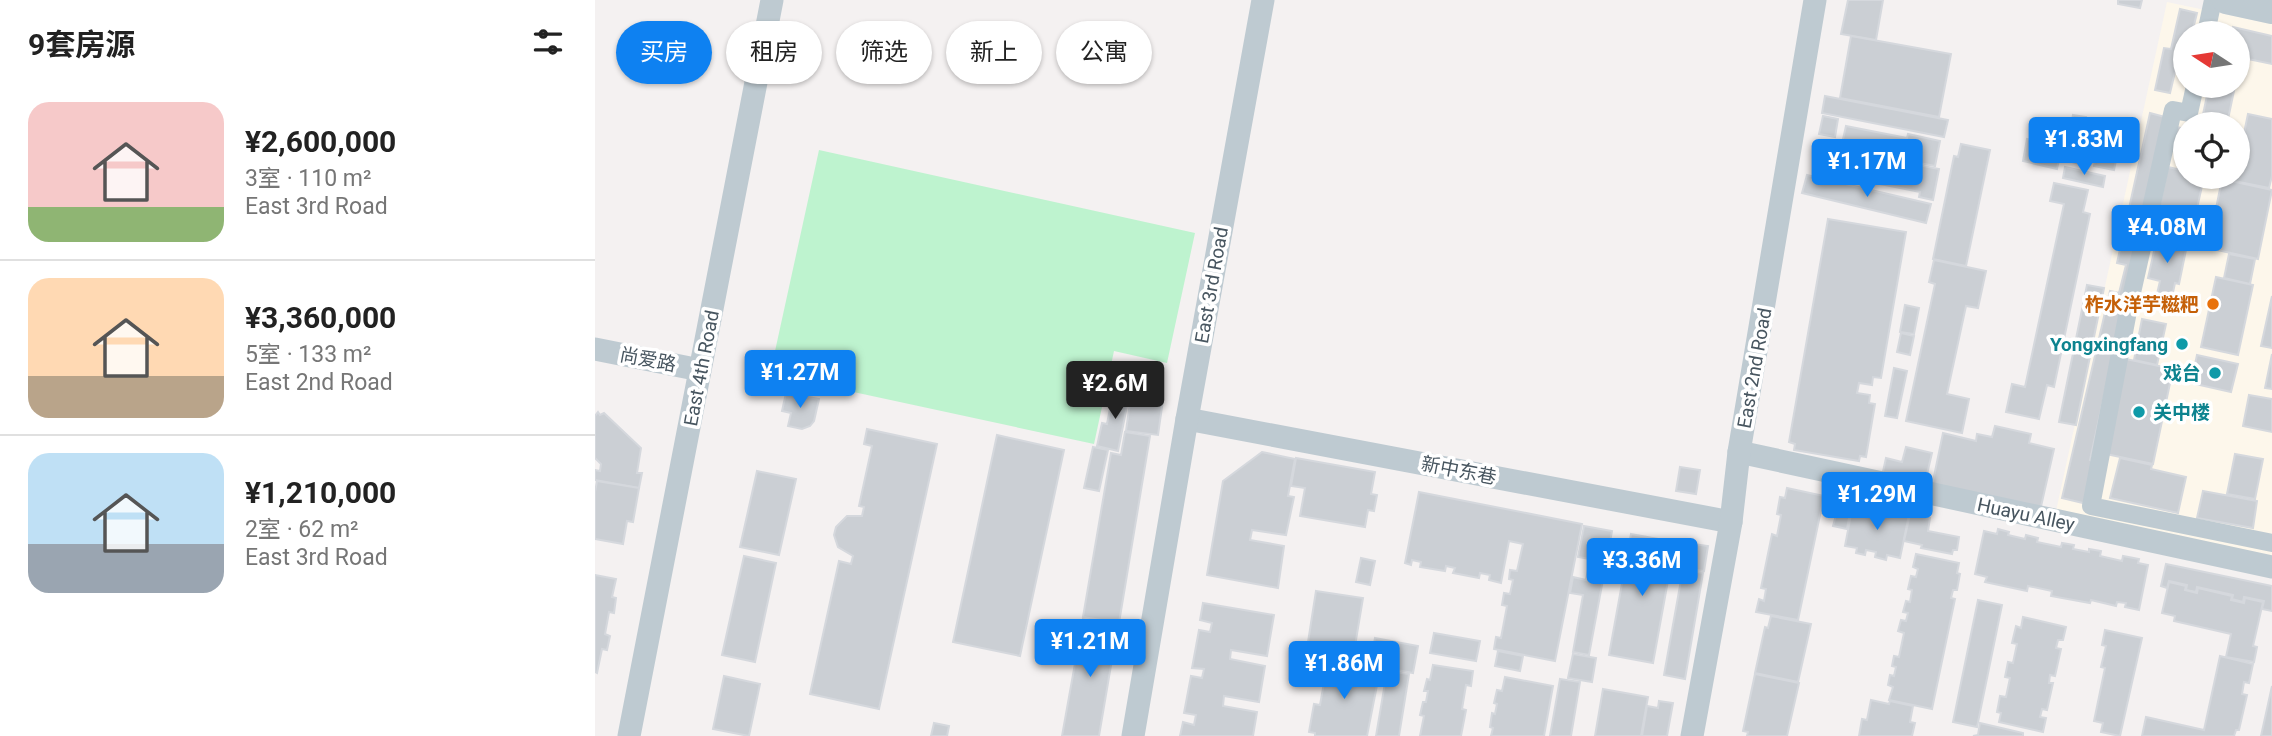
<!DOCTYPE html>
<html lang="zh">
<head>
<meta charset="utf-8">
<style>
	:root { --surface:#fff; --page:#f2f2f2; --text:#222; --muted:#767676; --line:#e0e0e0; --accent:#0e81f1 }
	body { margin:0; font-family:Roboto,"Noto Sans SC",sans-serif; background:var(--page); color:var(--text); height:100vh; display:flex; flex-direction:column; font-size:26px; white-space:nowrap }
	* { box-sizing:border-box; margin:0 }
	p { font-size:23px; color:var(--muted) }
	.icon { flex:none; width:38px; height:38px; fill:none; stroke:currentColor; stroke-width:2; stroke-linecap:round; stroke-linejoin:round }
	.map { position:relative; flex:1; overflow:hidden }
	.details { display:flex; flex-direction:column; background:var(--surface); width:595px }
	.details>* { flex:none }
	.top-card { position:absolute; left:21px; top:21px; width:665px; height:63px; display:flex; gap:14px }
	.needle { width:46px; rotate:282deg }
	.controls { position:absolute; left:1578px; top:21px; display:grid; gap:14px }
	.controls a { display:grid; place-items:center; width:77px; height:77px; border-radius:50%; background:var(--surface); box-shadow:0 2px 5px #0004; font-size:35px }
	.price { position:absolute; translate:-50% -60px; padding:0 16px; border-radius:7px; background:var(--accent); color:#fff; font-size:23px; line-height:46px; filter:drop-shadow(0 2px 4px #0008) }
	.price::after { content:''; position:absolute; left:50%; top:42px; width:21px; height:16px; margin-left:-10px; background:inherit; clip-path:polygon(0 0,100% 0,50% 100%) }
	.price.on { background:#222; color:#fff }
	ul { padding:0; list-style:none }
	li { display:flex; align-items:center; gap:21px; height:175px; padding:0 28px }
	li+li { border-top:2px solid var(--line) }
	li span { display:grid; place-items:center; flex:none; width:196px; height:140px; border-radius:21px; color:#555 }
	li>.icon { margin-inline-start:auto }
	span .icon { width:84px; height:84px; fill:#fffc; stroke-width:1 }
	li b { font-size:30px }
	h2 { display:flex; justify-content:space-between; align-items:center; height:84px; padding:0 28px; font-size:30px }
	.chip { padding:0 24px; border-radius:32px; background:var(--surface); box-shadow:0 2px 5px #0004; font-size:24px; line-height:63px }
	.chip.on { background:var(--accent); color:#fff }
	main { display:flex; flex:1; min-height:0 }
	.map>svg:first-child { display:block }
	.commercial { fill:#fdf7eb; fill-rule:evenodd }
	.green { fill:#bef3cf }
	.building { fill:#cbcfd4; stroke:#d5d8dd; stroke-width:2 }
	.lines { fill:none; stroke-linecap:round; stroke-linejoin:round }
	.pedestrian { stroke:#becad1; stroke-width:18 }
	.minor { stroke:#becad1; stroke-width:23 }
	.tertiary { stroke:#becad1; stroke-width:28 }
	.food-dot { fill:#e8710a; stroke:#fff; stroke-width:2.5 }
	.culture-dot { fill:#0f9aa8; stroke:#fff; stroke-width:2.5 }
	.labels { text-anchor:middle; stroke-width:7; stroke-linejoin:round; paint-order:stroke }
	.street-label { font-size:19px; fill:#485660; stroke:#fff }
	.food-label { font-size:19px; font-weight:bold; fill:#c56008; stroke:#fff; text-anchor:end }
	.culture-label { font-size:19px; font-weight:bold; fill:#0d838f; stroke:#fff; text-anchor:end }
</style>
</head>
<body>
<main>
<section class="details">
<h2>9套房源<svg class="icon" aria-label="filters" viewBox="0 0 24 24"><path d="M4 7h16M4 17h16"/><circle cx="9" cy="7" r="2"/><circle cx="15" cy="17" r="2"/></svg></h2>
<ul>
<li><span style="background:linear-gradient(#f6c9c9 75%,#8fb573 0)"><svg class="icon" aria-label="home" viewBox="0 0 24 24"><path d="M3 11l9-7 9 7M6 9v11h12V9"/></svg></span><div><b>¥2,600,000</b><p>3室 · 110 m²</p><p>East 3rd Road</p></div></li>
<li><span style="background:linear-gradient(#ffd9b3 70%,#b9a48a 0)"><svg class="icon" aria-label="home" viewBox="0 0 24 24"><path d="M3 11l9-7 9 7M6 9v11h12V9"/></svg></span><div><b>¥3,360,000</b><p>5室 · 133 m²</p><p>East 2nd Road</p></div></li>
<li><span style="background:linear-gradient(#bfe0f5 65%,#9aa5b1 0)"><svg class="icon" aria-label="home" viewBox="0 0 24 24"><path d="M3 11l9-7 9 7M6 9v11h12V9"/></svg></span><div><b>¥1,210,000</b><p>2室 · 62 m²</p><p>East 3rd Road</p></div></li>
</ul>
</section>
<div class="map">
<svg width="1677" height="736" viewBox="0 0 1677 736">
	<rect width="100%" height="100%" fill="#f4f1f1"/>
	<path class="commercial" d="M1572 2 1677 24V558L1461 511ZM1591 33H1643V86H1591ZM1591 124H1643V177H1591Z"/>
	<polygon class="green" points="224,150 600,233 572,363 519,351 499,444 175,374"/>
	<g class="building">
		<polygon points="1253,0 1288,0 1281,40 1246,34"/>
		<polygon points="1523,0 1547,0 1545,8 1523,4"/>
		<polygon points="1585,9 1602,13 1597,33 1591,33 1591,48 1586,47 1575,93 1560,90 1569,48 1576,49"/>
		<polygon points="1624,27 1637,30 1636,33 1622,33"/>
		<polygon points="1638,27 1677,36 1677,64 1643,57 1643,33 1637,33"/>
		<polygon points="1256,36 1356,54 1344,117 1245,98"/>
		<polygon points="1614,86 1640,86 1632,124 1606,124"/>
		<polygon points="1230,96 1353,120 1349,137 1227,113"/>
		<polygon points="1555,113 1570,117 1495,460 1501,462 1492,504 1467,498 1515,291 1524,293 1531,265 1522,263"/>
		<polygon points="1653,114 1677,119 1677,176 1674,188 1639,181 1640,177 1643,177 1643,162"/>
		<polygon points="1478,115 1491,117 1481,163 1469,160"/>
		<polygon points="1228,116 1243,119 1240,137 1224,134"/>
		<polygon points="1508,122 1528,126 1519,170 1499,166"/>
		<polygon points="1251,126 1312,138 1313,134 1345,141 1340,166 1246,148"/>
		<polygon points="1577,126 1591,129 1591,152 1572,148"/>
		<polygon points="1432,139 1467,146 1462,169 1428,161"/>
		<polygon points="1366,144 1395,150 1371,266 1338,259 1359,156 1363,157"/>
		<polygon points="1225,146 1344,169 1338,200 1324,197 1325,192 1220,171"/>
		<polygon points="1470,167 1510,176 1508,187 1468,178"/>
		<polygon points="1573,167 1591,171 1591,177 1609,177 1594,244 1558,236"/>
		<polygon points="1212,175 1336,204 1331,223 1207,193"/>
		<polygon points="1627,179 1677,190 1663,259 1613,248"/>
		<polygon points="1459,183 1493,190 1488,212 1495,214 1459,387 1452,385 1444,419 1411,412 1417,384 1430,387 1469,204 1455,201"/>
		<polygon points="1233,219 1311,232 1286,378 1278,377 1277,385 1264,383 1262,393 1275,395 1274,403 1280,404 1271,457 1265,456 1264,461 1199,450 1200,444 1194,442"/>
		<polygon points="1562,238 1592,245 1584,284 1580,283 1577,297 1562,294 1565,281 1553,278"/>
		<polygon points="1634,254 1660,259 1655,284 1629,278"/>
		<polygon points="1339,260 1391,271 1383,308 1371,306 1352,394 1374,399 1367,433 1311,421 1340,284 1334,282"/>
		<polygon points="1621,277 1658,285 1643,355 1606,347"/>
		<polygon points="1492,285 1509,288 1481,425 1464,422"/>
		<polygon points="1677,296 1677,348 1666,346"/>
		<polygon points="1310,305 1324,308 1319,334 1305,332"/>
		<polygon points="1547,319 1571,324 1562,365 1539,360"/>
		<polygon points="1306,333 1319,336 1315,355 1302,352"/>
		<polygon points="1677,354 1677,389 1670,388"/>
		<polygon points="1602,355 1643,364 1636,392 1596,383"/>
		<polygon points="1531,359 1578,369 1558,464 1511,454"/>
		<polygon points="1299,368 1312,371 1302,418 1290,416"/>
		<polygon points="552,370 568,373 564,398 548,396"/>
		<polygon points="519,388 535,391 523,451 502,446 507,423 512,424"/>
		<polygon points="191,393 224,399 219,421 215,426 207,429 193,426 196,413 187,411"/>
		<polygon points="536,395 568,400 563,435 531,431"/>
		<polygon points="1654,395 1677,399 1677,432 1648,426"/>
		<polygon points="3,412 5,415 9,413 46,448 42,473 47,473 44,488 0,480 0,470 5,471 6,464 0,458 0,416"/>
		<polygon points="1400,426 1436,434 1434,443 1459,449 1445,511 1337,486 1348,433 1381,441 1382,434 1397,437"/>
		<polygon points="272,429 342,444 284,709 215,694 244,561 256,564 258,556 243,547 239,535 241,527 252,516 267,516 269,507 264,506 277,446 269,444"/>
		<polygon points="530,432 555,436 524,623 488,617 516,453 526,455"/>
		<polygon points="402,435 469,450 425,656 358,642"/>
		<polygon points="498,447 513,450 504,491 489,488"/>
		<polygon points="1311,447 1337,453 1329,487 1287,476 1291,458 1307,462"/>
		<polygon points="667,452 700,459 693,496 699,497 691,535 657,530 655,540 689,546 683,588 612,575 628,481"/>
		<polygon points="1640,454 1668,459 1660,499 1632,494"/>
		<polygon points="701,458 780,472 776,494 782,495 779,511 773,510 770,527 705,516 710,488 696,486"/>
		<polygon points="1525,458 1557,465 1556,469 1591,477 1583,513 1515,498"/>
		<polygon points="1085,467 1105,470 1101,494 1081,491"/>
		<polygon points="162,471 201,479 184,555 145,547"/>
		<polygon points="2,481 44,488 38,522 32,521 28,544 0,539 0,492"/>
		<polygon points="1192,488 1229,496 1203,620 1161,612 1164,599 1169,601 1171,589 1166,588 1177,534 1182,536 1186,515 1182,514 1185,497 1190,498"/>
		<polygon points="1608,491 1662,501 1658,528 1602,518"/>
		<polygon points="824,492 987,524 960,661 899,649 901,637 906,638 912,606 907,605 909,593 915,594 918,580 914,579 915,570 922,571 928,544 914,541 906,583 894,580 895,575 885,573 884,578 858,573 860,568 851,566 850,571 825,567 826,562 817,560 816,565 810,563"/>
		<polygon points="1231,497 1257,502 1252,529 1238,526 1241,515 1227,513"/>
		<polygon points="1258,504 1314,515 1305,558 1292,555 1291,560 1280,557 1281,552 1271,550 1270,555 1261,553 1262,548 1250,546"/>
		<polygon points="1315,514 1335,518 1333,531 1364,537 1362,550 1358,550 1357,554 1326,548 1327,545 1309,541"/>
		<polygon points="989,526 1017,531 994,655 978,652 988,595 975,593 978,577 991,580 995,559 983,557"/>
		<polygon points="1403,529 1414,532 1413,535 1430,539 1431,535 1443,538 1442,542 1466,547 1467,543 1479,545 1478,549 1494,552 1494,549 1506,551 1505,556 1527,561 1528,556 1544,559 1543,563 1553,565 1544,610 1530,607 1531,603 1522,602 1521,606 1496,600 1495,603 1456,596 1457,591 1433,586 1432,591 1390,582 1392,577 1380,574 1389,531 1402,534"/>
		<polygon points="1036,534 1080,542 1058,663 1014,655"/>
		<polygon points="1092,543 1113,546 1109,571 1088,568"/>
		<polygon points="1321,554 1364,563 1362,573 1365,574 1362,590 1358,590 1356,598 1360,599 1337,709 1294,700 1298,687 1293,685 1295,675 1299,676 1301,667 1297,666 1299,656 1304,657 1309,633 1303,631 1306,620 1311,621 1313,613 1308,612 1311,601 1315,602 1317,590 1313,589 1316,576 1321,577 1323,569 1318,567"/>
		<polygon points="149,556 181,563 160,662 127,655"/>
		<polygon points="766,558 780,561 775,585 761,582"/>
		<polygon points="1571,564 1677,586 1677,611 1667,609 1669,601 1649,597 1648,602 1637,599 1638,595 1602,587 1601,592 1591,590 1592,585 1574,581 1572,588 1566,586"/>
		<polygon points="1088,569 1108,573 1090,679 1069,675"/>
		<polygon points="0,575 21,579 17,597 21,598 19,613 14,612 10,634 15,636 12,650 7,649 2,673 0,672"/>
		<polygon points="1574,582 1591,586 1590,590 1602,593 1603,588 1637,596 1636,600 1649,603 1650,598 1668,602 1658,646 1662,647 1659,662 1631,657 1636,634 1579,621 1580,616 1567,613"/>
		<polygon points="721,591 768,598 760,646 754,645 752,661 711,655"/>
		<polygon points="1383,600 1407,605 1382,727 1358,722"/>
		<polygon points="608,603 679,615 672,656 636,650 635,659 670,666 664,702 629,696 628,706 662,712 658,736 585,736 588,722 599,725 601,715 589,713 596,676 607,678 609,669 597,668 604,630 615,632 617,623 605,620"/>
		<polygon points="1176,616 1216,624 1203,682 1160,673 1170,627 1173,628"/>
		<polygon points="1428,617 1471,627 1468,640 1463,640 1461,648 1466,649 1460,676 1455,675 1454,683 1458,683 1452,710 1447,709 1445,717 1451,718 1448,732 1404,722 1406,713 1402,712 1405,696 1411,697 1415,678 1410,677 1413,662 1418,663 1422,644 1417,643 1421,626 1426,628"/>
		<polygon points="488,619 523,624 504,736 467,736"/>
		<polygon points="1510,630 1547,638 1525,736 1506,732 1508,723 1499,721 1510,668 1506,667 1511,646 1507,645"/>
		<polygon points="839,633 885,641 881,661 835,653"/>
		<polygon points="780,638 823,646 818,673 775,665"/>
		<polygon points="903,651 928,656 925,671 900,666"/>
		<polygon points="978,654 1001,658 997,682 973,678"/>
		<polygon points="1625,656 1658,664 1654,683 1649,682 1647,694 1652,695 1644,730 1641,730 1639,736 1547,736 1551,717 1609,730"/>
		<polygon points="731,659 761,665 760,671 784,675 772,736 720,736 720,733 714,732 719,704 725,705 730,677 723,676 725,668 730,670"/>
		<polygon points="838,665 878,671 876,686 871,685 867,709 871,710 866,736 825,736 829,716 825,715 828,702 831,702 833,691 829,691 832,679 835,680"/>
		<polygon points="792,671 814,674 804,736 781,736"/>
		<polygon points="1160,674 1204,683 1192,736 1152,736 1153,732 1148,731"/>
		<polygon points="129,676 165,684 154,736 118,729"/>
		<polygon points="910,677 958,686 949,736 896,736 898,728 895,727 897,713 900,714 902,704 899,703 902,690 907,691"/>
		<polygon points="965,679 985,682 976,736 955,736"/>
		<polygon points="1677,686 1677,736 1666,736"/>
		<polygon points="1008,689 1053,697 1046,736 1000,736"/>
		<polygon points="1276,700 1294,704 1295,701 1318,706 1315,722 1320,723 1317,736 1264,736 1267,719 1272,720"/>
		<polygon points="1064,701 1078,703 1072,736 1047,736 1052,706 1063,708"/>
		<polygon points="339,723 354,726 352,736 336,736"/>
		<polygon points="1385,723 1428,733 1428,736 1378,736 1383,735"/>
	</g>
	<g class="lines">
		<g class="pedestrian">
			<polyline points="1611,33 1618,0"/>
			<polyline points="1600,86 1594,113 1578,110 1534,306 1496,506 1677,543"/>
		</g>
		<g class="minor">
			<polyline points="0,349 105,370"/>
			<polyline points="592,419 1136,522"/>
			<polyline points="1144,452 1677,567"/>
			<polyline points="34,736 177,0"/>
			<polyline points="538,736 592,419 668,0"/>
			<polyline points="1097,736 1136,522 1144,452 1220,0"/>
		</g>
		<polyline class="tertiary" points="1631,0 1677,10"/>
	</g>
	<circle class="food-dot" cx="1618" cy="304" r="7"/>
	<g class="culture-dot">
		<circle cx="1587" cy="344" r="7"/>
		<circle cx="1620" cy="373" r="7"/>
		<circle cx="1544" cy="412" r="7"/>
	</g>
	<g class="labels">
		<g class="street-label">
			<text transform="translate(616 285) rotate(-80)" y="7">East 3rd Road</text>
			<text transform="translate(53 359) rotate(11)" y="7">尚爱路</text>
			<text transform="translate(106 368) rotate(-79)" y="7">East 4th Road</text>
			<text transform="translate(1159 368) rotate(-80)" y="7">East 2nd Road</text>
			<text transform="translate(864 470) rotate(11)" y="7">新中东巷</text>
			<text transform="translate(1431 514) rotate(12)" y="7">Huayu Alley</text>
		</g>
		<g class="food-label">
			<text x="1604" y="311">柞水洋芋糍粑</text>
		</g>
		<g class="culture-label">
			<text x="1573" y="351">Yongxingfang</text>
			<text x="1606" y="380">戏台</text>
			<text x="1558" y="419" text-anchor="start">关中楼</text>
		</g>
	</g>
</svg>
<div class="controls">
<a><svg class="needle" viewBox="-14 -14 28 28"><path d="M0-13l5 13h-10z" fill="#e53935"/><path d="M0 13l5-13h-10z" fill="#767676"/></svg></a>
<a><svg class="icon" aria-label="locate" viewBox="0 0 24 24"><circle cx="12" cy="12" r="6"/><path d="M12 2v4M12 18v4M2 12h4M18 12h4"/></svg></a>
</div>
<b class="price" style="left:1489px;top:177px">¥1.83M</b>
<b class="price" style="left:1272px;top:199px">¥1.17M</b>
<b class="price" style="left:1572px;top:265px">¥4.08M</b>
<b class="price" style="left:205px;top:410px">¥1.27M</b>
<b class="price on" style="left:520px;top:421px">¥2.6M</b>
<b class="price" style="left:1282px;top:532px">¥1.29M</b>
<b class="price" style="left:1047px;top:598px">¥3.36M</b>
<b class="price" style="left:495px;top:679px">¥1.21M</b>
<b class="price" style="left:749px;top:701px">¥1.86M</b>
<div class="top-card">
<a class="chip on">买房</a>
<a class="chip">租房</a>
<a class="chip">筛选</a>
<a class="chip">新上</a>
<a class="chip">公寓</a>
</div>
</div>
</main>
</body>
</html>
